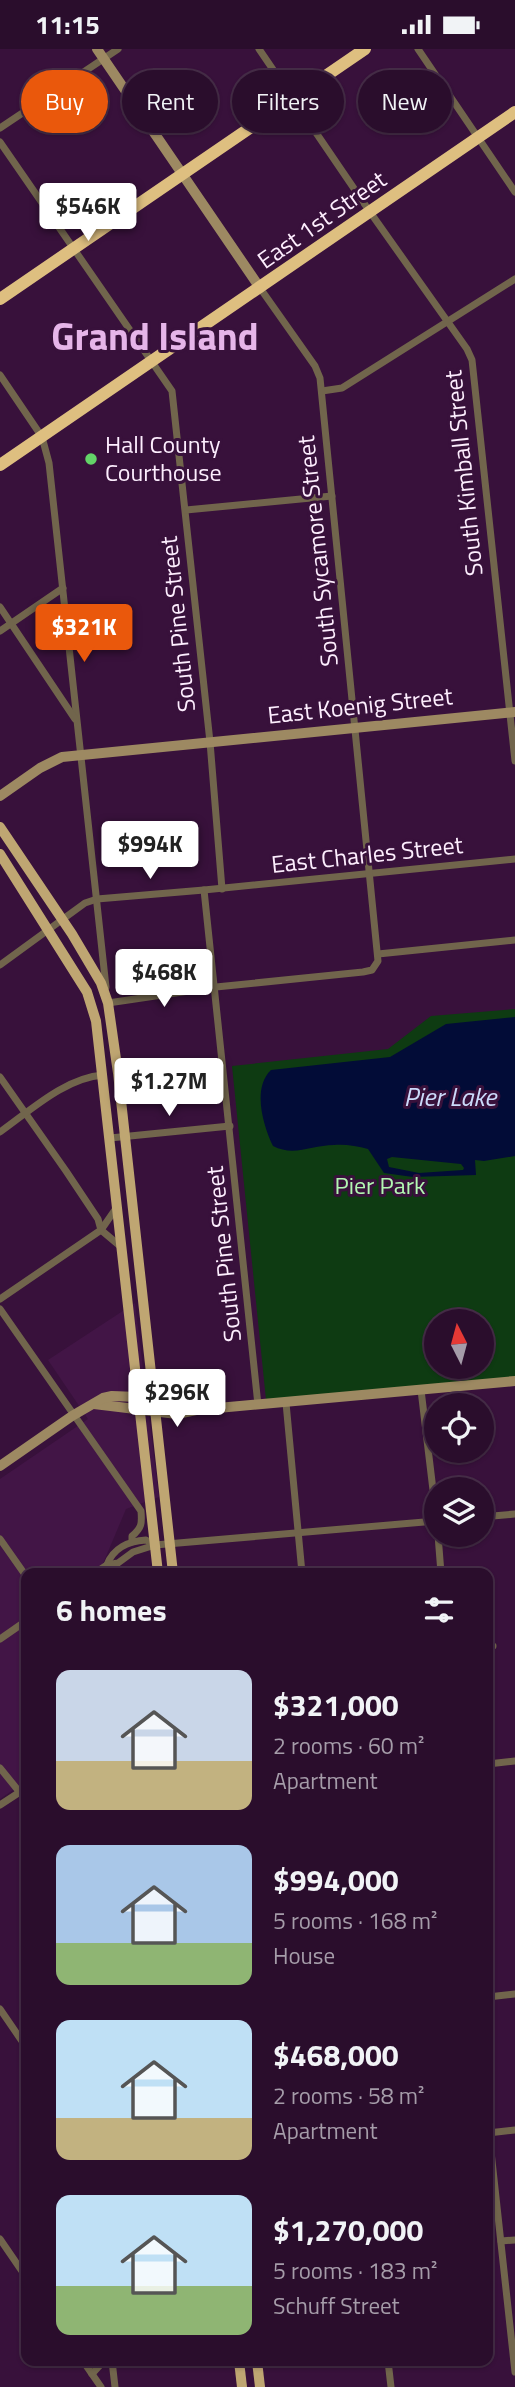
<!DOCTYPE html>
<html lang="en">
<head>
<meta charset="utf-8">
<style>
	:root { --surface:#2a0d2c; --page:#361b38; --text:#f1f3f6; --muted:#a59ca9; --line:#462d48; --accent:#ea580c }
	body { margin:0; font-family:"Titillium Web",sans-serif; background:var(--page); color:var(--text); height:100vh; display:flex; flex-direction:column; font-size:26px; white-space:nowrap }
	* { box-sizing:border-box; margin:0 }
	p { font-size:23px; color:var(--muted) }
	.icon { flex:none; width:38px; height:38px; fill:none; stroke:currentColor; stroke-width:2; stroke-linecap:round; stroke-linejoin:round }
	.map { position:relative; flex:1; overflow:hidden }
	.panel { position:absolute; left:21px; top:1519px; width:472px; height:798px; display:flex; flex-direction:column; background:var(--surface); border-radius:14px; box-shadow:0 2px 5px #0004,0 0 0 2px var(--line) }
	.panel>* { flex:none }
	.guide { position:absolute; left:21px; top:21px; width:474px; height:63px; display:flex; gap:14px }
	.needle { width:46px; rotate:354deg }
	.tools { position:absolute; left:424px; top:1260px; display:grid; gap:14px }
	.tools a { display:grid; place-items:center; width:70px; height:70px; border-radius:50%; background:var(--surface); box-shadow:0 2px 5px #0004,0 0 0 2px var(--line); font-size:35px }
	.price { position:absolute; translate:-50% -60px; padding:0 16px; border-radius:7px; background:#fff; color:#222; font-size:23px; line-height:46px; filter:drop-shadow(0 2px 4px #0008) }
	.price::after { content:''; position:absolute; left:50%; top:42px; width:21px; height:16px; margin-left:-10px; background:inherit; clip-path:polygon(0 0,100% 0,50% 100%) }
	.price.on { background:var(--accent); color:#fff }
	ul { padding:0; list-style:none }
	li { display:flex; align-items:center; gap:21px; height:175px; padding:0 35px }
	li span { display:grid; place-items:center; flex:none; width:196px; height:140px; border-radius:14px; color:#555 }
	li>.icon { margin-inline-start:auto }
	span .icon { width:84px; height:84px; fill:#fffc; stroke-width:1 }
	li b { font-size:30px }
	h2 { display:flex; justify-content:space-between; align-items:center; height:84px; padding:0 35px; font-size:30px }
	.pill { padding:0 24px; border-radius:32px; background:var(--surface); box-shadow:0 2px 5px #0004,0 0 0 2px var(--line); font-size:24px; line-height:63px }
	.pill.on { background:var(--accent); color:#fff }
	.status { display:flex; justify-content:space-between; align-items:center; height:49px; padding:0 35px; background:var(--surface); direction:ltr }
	.status svg { height:19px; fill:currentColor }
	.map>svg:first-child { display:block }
	.built { fill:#421546 }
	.green { fill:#0e3b12; fill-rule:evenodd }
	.water { fill:#020c37; fill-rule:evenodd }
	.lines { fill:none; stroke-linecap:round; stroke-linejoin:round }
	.street { stroke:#71654c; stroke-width:7 }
	.secondary { stroke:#9d8962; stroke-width:10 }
	.primary { stroke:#bfa672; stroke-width:10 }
	.highway { stroke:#debf80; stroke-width:12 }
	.poi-dot { fill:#63d468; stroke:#38113b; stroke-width:2.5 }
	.labels { text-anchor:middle; stroke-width:6; stroke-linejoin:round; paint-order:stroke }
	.street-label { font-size:24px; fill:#fdeefe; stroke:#38113b }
	.poi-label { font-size:24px; fill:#fdeefe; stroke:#38113b; text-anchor:start }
	.park-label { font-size:24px; fill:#b2f7b2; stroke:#38113b }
	.water-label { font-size:26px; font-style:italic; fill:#cbdafa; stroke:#38113b }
	.town-label { font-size:38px; font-weight:bold; fill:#e6b5e9; stroke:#38113b }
</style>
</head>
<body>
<div class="status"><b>11:15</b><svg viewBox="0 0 49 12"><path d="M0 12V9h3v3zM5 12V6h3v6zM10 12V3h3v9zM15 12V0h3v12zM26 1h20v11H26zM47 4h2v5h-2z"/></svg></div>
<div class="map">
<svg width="515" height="2338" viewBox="0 0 515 2338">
	<rect width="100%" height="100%" fill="#38113b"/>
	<polygon class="built" points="135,1254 159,1448 126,1460 99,1524 26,1524 26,1732 0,1750 0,1430 88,1370 48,1311"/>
	<path class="green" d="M515 960V1328L266 1351 232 1017 388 1000 431 967ZM436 1272H481V1318H436Z"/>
	<path class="water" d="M515 968V1107L484 1112 475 1111 476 1126 413 1128 384 1124 368 1100C357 1097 345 1095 334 1096 312 1096 294 1108 273 1097 263 1076 252 1039 271 1021L390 1008 446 975ZM392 1108 461 1115 464 1119 463 1121 419 1124 389 1118 387 1110Z"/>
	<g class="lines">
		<g class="street">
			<polyline points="259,0 370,163 467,300 472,311 515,712"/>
			<polyline points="418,0 515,143"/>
			<polyline points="0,79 118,0"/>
			<polyline points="0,93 172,342 210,693 222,840"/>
			<polyline points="0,326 42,388 49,414 106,938"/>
			<polyline points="322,342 342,339 515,230"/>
			<polyline points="186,461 332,447"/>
			<polyline points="0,558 75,670"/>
			<polyline points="0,582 63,539"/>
			<polyline points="204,841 258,1356"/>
			<polyline points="378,905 515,891"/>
			<polyline points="0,916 85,854 97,850 204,841 515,810"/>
			<polyline points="107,950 108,954 216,938 363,923 372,921 378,912 320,329 315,317 260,239"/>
			<polyline points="0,1028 66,1122 98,1170 101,1181 120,1197"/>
			<path d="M0 1083C31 1061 65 1029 103 1026"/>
			<polyline points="110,1089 230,1077"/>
			<polyline points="0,1250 101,1181 117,1158"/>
			<path d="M0 1260 141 1462C142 1474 142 1479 132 1487V1493"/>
			<polyline points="421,1341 436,1466"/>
			<polyline points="286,1354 302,1524"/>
			<polyline points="481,1468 515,1465"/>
			<polyline points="438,1486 441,1524"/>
			<polyline points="0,1490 26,1527"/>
			<path d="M107 1516C113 1499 129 1492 146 1491L155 1496"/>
			<polyline points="95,1524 107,1516 118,1514 133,1503 155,1496 436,1472"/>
			<polyline points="0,1590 26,1572"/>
			<polyline points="488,1597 493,1597"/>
			<polyline points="488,1715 515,1712"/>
			<polyline points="0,1719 26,1751"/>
			<polyline points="0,1756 26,1739"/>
			<polyline points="488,1948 515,1945"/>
			<polyline points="0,1960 26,1998"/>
			<polyline points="488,2075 515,2323"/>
			<polyline points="488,2084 515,2081"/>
			<polyline points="0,2190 26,2228"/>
			<polyline points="501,2192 515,2191"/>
			<polyline points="83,2312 101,2338"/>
			<polyline points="112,2312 115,2338"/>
			<polyline points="388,2312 391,2338"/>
			<polyline points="92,2325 104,2312"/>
		</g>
		<g class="secondary">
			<polyline points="97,0 260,239"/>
			<polyline points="0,747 40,719 62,708 515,663"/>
			<polyline points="94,1355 177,1365 196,1361 515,1332"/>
			<polyline points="0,1417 72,1367 103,1349 112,1347 138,1348 195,1361"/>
		</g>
		<g class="primary">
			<polyline points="0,778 72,885 101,934 108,954 118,1024 173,1524"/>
			<polyline points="0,805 87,943 96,972 158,1524"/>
			<polyline points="239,2312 242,2338"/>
			<polyline points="257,2312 260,2338"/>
		</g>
		<g class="highway">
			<polyline points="0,250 365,0"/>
			<polyline points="0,416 515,63"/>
		</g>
	</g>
	<circle class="poi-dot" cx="91" cy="410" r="7"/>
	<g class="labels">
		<g class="street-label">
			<text transform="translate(322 171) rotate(-35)" y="8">East 1st Street</text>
			<text transform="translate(464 424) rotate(-96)" y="8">South Kimball Street</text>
			<text transform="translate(318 502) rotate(-96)" y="8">South Sycamore Street</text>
			<text transform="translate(178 575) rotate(-96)" y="8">South Pine Street</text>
			<text transform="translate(360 657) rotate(-6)" y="8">East Koenig Street</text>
			<text transform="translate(367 806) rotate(-6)" y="8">East Charles Street</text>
			<text transform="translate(224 1205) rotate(-96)" y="8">South Pine Street</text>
		</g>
		<g class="poi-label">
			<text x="105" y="404">Hall County<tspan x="105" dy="28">Courthouse</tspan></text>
		</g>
		<g class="park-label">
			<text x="380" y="1145">Pier Park</text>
		</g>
		<g class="water-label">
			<text x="450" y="1057">Pier Lake</text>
		</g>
		<g class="town-label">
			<text x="155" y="301">Grand Island</text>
		</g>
	</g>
</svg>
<div class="tools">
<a><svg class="needle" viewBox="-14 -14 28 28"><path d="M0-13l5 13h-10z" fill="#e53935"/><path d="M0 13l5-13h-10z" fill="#a59ca9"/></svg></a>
<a><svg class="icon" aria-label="locate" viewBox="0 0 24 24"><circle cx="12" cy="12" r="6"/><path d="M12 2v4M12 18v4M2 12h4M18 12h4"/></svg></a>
<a><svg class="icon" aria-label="layers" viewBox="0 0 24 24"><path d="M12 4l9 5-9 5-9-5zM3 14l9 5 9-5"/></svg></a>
</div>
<b class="price" style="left:88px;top:194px">$546K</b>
<b class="price on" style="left:84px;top:615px">$321K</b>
<b class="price" style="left:150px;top:832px">$994K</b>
<b class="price" style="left:164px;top:960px">$468K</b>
<b class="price" style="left:169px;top:1069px">$1.27M</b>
<b class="price" style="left:177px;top:1380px">$296K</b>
<div class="guide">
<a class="pill on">Buy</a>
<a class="pill">Rent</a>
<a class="pill">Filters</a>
<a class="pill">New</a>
</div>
<section class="panel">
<h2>6 homes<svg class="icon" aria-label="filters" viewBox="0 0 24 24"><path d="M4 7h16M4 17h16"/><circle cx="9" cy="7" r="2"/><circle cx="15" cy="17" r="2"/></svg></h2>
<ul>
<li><span style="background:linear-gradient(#c9d6e8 65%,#c2b280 0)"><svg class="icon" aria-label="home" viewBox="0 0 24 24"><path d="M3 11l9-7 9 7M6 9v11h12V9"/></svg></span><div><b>$321,000</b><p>2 rooms · 60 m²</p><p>Apartment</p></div></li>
<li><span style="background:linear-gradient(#a9c7e8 70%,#8fb573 0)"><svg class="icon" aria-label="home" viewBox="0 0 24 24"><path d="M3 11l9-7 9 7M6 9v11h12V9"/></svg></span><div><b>$994,000</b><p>5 rooms · 168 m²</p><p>House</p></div></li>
<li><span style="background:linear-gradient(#bfe0f5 70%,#c2b280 0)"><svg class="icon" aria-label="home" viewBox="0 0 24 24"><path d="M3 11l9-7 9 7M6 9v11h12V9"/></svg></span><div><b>$468,000</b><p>2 rooms · 58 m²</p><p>Apartment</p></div></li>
<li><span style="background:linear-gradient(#bfe0f5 65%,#8fb573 0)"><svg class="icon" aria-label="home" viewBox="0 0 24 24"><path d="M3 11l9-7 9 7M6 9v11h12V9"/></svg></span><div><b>$1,270,000</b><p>5 rooms · 183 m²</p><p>Schuff Street</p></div></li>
</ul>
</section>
</div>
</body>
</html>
